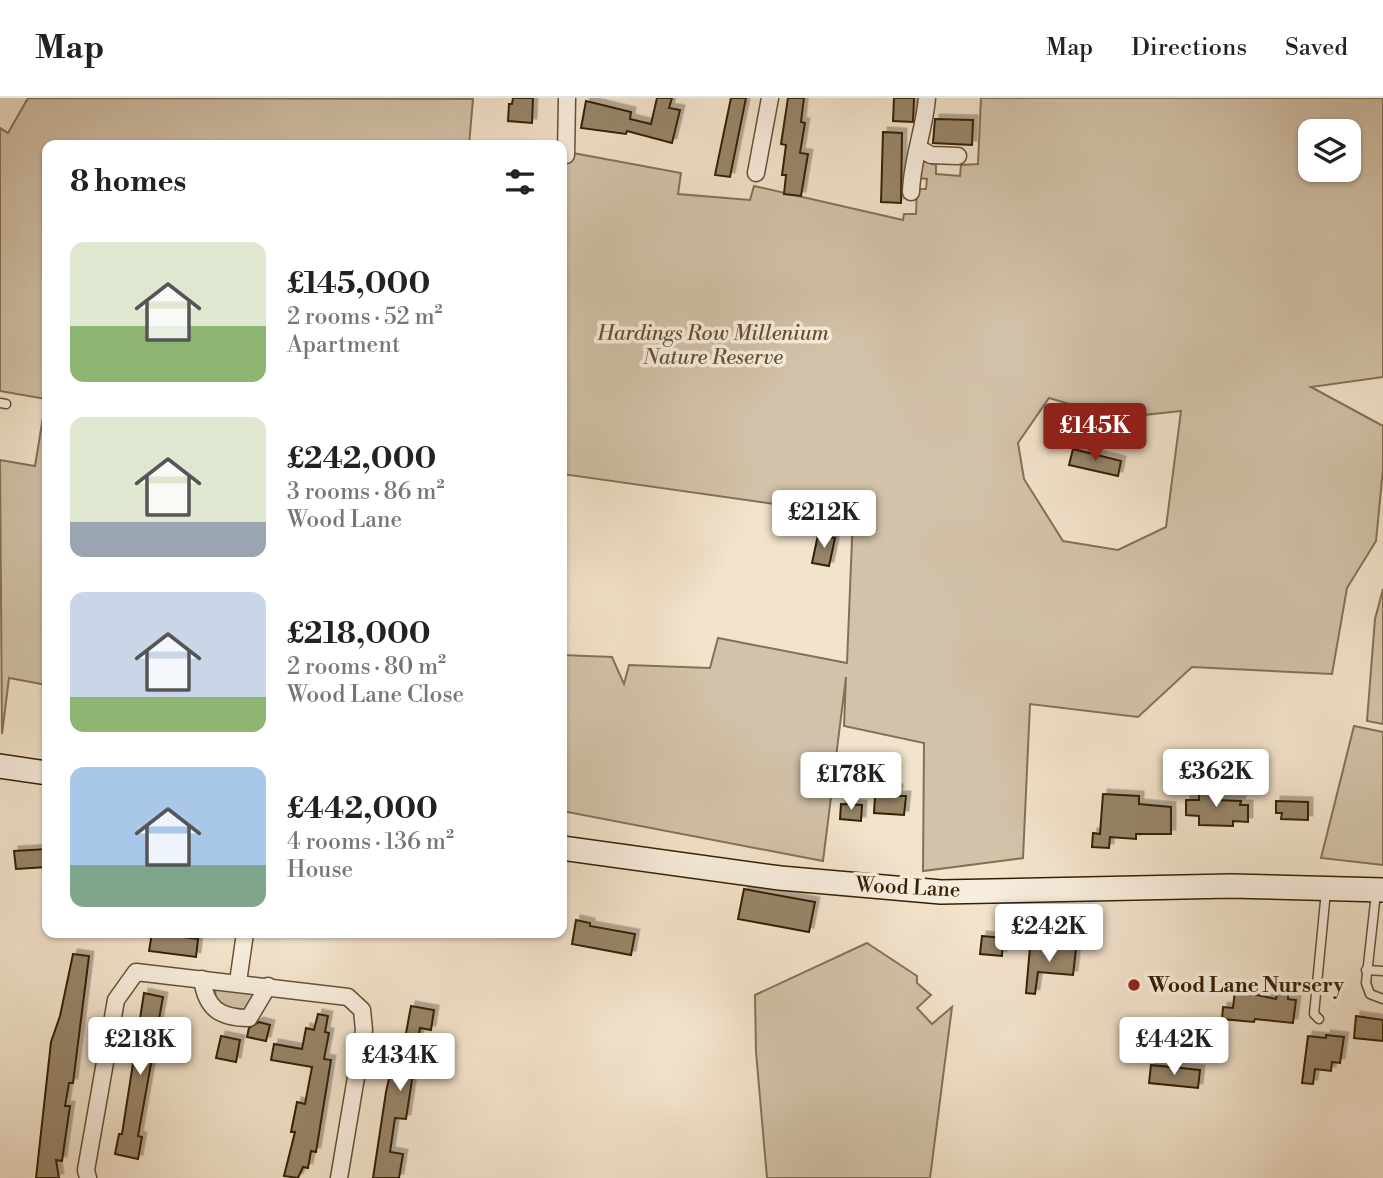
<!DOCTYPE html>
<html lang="en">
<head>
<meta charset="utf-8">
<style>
	:root { --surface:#fff; --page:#f2f2f2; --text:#222; --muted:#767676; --line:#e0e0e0; --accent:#8f2418 }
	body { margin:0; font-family:"Libre Bodoni",serif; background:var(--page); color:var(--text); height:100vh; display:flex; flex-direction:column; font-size:26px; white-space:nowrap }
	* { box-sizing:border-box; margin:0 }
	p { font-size:23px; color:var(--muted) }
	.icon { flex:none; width:38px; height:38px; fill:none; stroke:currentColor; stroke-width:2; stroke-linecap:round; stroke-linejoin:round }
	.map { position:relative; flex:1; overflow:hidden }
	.side { position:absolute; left:42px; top:42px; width:525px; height:798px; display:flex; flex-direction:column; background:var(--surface); border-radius:14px; box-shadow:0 2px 5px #0004 }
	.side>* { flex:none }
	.fabs { position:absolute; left:1298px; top:21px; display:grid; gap:14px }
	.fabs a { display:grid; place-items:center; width:63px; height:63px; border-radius:14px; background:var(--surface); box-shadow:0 2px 5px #0004; font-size:35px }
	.price { position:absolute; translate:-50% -60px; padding:0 16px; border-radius:7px; background:#fff; color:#222; font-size:23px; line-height:46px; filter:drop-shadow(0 2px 4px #0008) }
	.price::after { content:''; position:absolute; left:50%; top:42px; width:21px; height:16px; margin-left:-10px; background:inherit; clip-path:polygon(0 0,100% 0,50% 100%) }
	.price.selected { background:var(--accent); color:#fff }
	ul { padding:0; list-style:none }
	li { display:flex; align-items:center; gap:21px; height:175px; padding:0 28px }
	li span { display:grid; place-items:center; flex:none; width:196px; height:140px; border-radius:14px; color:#555 }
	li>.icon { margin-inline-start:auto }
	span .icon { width:84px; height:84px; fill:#fffc; stroke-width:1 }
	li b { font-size:30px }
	h2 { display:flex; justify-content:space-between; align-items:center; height:84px; padding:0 28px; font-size:30px }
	header { display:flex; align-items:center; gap:42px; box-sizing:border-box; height:98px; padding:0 35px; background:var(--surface); border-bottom:2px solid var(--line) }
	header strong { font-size:33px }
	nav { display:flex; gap:38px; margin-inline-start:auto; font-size:24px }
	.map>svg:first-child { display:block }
	.green { fill:#d2c2a9; stroke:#847155; stroke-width:2; fill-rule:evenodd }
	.building { fill:#98856a; stroke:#362001; stroke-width:2; filter:url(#shadow) }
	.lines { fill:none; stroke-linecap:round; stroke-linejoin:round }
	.lane-casing { stroke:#655134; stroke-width:11 }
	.street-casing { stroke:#655134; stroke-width:19 }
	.secondary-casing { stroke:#362001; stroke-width:26 }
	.lane { stroke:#f7eddd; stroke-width:8 }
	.street { stroke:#f7eddd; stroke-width:16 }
	.secondary { stroke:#f7eddd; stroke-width:23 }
	.poi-dot { fill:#8f2418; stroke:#f7eddd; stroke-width:2.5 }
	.labels { text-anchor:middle; stroke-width:7; stroke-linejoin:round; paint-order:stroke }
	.park-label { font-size:21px; font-style:italic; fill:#655133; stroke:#f7eddd }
	.street-label { font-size:21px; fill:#362001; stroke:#f7eddd }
	.poi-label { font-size:21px; font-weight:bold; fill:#362001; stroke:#f7eddd; text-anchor:start }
</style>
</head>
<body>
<header>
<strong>Map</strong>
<nav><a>Map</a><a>Directions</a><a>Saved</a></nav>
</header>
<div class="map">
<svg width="1383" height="1080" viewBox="0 0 1383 1080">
	<defs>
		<filter id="shadow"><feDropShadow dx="4.5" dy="-4.5" stdDeviation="0" flood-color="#0004"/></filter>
	</defs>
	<rect width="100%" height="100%" fill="#f2e3cb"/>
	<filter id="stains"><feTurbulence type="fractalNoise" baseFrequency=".00286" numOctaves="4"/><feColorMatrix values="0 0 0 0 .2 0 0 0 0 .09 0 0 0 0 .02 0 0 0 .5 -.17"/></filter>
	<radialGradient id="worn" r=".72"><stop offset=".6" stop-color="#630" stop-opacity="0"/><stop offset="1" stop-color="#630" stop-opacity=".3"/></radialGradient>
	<g class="green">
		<polygon points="28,0 473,1 469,47 47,47 47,587 9,580 2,636 0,362 35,368 46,301 0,293 0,30 8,35"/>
		<path d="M981 0H1383V279L1311 289 1383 328V371L1376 443 1347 490 1332 576 1192 569 1138 619 1030 606 1023 760 923 773 924 645 844 628 846 579 823 763 562 713V557L612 559 624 586 629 567 710 570 718 540 847 565 853 417 562 376V53L681 75 678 96 750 102 754 88 903 122 904 116H916L917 91H926L927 81 918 80V70L923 63 936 67V76L960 78 961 67 978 66ZM1311 33H1349V72H1311ZM1049 300 1117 320 1181 313 1166 429 1118 452 1063 443 1024 381 1018 345Z"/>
		<polygon points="1383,491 1383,626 1367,623 1375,521"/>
		<polygon points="1354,628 1383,634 1383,767 1321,760"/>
		<polygon points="867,845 917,878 917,885 931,897 917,910 932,926 952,909 930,1080 767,1080 756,954 755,897"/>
		<polygon points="220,889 257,895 259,900 239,919 216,902 215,893"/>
	</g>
	<g class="building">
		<polygon points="513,0 533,0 532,25 508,23 509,6 512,6"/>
		<polygon points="657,0 672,0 669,10 680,12 672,45 627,33 626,36 581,30 586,3 631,14 630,21 651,26"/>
		<polygon points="731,0 746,0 730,79 715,77"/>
		<polygon points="788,0 804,0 801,24 805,25 800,55 808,56 801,98 784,96 786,77 782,77 786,47 781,46"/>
		<polygon points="894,0 914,0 913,24 893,23"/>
		<polygon points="935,21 973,22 972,47 933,45"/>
		<polygon points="883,34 902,35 901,105 881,104"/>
		<polygon points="1073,351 1121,363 1118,378 1069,367"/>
		<polygon points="818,437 835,440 829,468 812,465"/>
		<polygon points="1199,687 1218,687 1217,702 1241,703 1240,707 1248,707 1248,724 1233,723 1233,728 1199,727 1199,718 1186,717 1186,702 1199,702"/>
		<polygon points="886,690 898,691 897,698 906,698 904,717 874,715 875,698 885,699"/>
		<polygon points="1103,696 1139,698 1139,706 1171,709 1171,736 1136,736 1136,741 1110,739 1109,750 1092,749 1093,735 1100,736"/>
		<polygon points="1276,703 1308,704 1308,722 1281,721 1282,715 1276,715"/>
		<polygon points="841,706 862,707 861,723 840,721"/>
		<polygon points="47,751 47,769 16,771 14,753"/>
		<polygon points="744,791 815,804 809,834 738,821"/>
		<polygon points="576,822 590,825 590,828 635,836 631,857 572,846"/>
		<polygon points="152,835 198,841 196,859 149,853"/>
		<polygon points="982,838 1003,840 1002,858 980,856"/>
		<polygon points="1030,849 1076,851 1073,877 1038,874 1035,896 1026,895"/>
		<polygon points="73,856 89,858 73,985 69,985 65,1008 70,1008 62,1063 56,1062 59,1080 36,1080 51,944 60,918"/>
		<polygon points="1235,892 1276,901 1277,895 1288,896 1288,901 1296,902 1293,925 1255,921 1254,924 1222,921 1223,909 1233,910"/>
		<polygon points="144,895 163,899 138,1038 142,1039 138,1061 115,1056 119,1036 122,1036"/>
		<polygon points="411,908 434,912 431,932 420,930 406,1021 395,1020 390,1054 403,1056 399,1080 373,1080 386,994 397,945 404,946"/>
		<polygon points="318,916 328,918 325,934 329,935 324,961 331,962 316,1054 311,1053 308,1070 303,1069 298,1080 284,1078 295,1034 291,1034 297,1004 305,1006 312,969 271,962 274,946 302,951 306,930 314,932"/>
		<polygon points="1356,918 1383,922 1383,943 1354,940"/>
		<polygon points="259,924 270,927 266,943 247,939 249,930"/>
		<polygon points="1326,937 1344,939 1340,965 1332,964 1331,973 1315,971 1313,986 1302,985 1308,938 1326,940"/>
		<polygon points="221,938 240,942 236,964 216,960"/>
		<polygon points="1151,967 1200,972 1198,990 1149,985"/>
	</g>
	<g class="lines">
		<g class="lane-casing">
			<g id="lane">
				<polyline points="0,305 6,306"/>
				<polyline points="1376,795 1366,885 1370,896 1383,901"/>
				<polyline points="1366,872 1383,873"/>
				<polyline points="1319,921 1314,916 1315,906 1326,793"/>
			</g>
		</g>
		<g class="street-casing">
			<g id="street">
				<polyline points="920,51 931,57 958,58"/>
				<polyline points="566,57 567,0"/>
				<polyline points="756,75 770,0"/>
				<path d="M911 94C912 61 924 34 927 0"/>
				<path d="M202 881C206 910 219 920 249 920L268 888"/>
				<polyline points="238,884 245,835"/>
				<polyline points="88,1080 86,1072 116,902 136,874 348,899 362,912 364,932 339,1080"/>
			</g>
		</g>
		<g class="secondary-casing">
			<g id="secondary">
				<polyline points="0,668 47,675"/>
				<polyline points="562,750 780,780 941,794 1231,788 1383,792"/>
			</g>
		</g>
		<use href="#lane" class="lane"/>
		<use href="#street" class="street"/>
		<use href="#secondary" class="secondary"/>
	</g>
	<circle class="poi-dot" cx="1134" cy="887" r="7"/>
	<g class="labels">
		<g class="park-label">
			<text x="713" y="242">Hardings Row Millenium<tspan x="713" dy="24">Nature Reserve</tspan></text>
		</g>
		<g class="street-label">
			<text transform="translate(908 789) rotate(3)" y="7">Wood Lane</text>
		</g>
		<g class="poi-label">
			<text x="1148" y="894">Wood Lane Nursery</text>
		</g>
	</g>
	<rect width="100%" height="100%" filter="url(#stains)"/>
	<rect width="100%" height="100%" fill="url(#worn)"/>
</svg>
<div class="fabs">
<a><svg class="icon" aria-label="layers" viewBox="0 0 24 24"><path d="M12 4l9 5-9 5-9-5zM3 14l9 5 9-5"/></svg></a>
</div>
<b class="price selected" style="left:1095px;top:365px">£145K</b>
<b class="price" style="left:824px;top:452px">£212K</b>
<b class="price" style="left:1216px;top:711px">£362K</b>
<b class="price" style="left:851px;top:714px">£178K</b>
<b class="price" style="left:1049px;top:866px">£242K</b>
<b class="price" style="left:140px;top:979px">£218K</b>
<b class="price" style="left:1174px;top:979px">£442K</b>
<b class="price" style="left:400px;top:995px">£434K</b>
<section class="side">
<h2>8 homes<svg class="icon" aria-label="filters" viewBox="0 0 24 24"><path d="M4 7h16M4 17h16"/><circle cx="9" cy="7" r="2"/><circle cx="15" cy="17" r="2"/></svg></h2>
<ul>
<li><span style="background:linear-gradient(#dfe7d0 60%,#8fb573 0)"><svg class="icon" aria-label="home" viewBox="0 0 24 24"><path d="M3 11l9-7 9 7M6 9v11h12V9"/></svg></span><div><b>£145,000</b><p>2 rooms · 52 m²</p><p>Apartment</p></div></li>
<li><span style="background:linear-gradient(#dfe7d0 75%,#9aa5b1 0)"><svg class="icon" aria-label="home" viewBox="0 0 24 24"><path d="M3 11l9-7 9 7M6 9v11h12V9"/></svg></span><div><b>£242,000</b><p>3 rooms · 86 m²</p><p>Wood Lane</p></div></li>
<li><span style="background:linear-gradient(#c9d6e8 75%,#8fb573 0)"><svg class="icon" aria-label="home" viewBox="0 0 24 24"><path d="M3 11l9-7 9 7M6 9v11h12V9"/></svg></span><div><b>£218,000</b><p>2 rooms · 80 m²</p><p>Wood Lane Close</p></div></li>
<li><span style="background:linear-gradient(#a9c7e8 70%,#7fa58c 0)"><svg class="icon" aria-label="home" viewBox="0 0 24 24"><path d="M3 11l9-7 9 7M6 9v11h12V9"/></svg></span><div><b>£442,000</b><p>4 rooms · 136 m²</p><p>House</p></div></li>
</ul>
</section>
</div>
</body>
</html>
